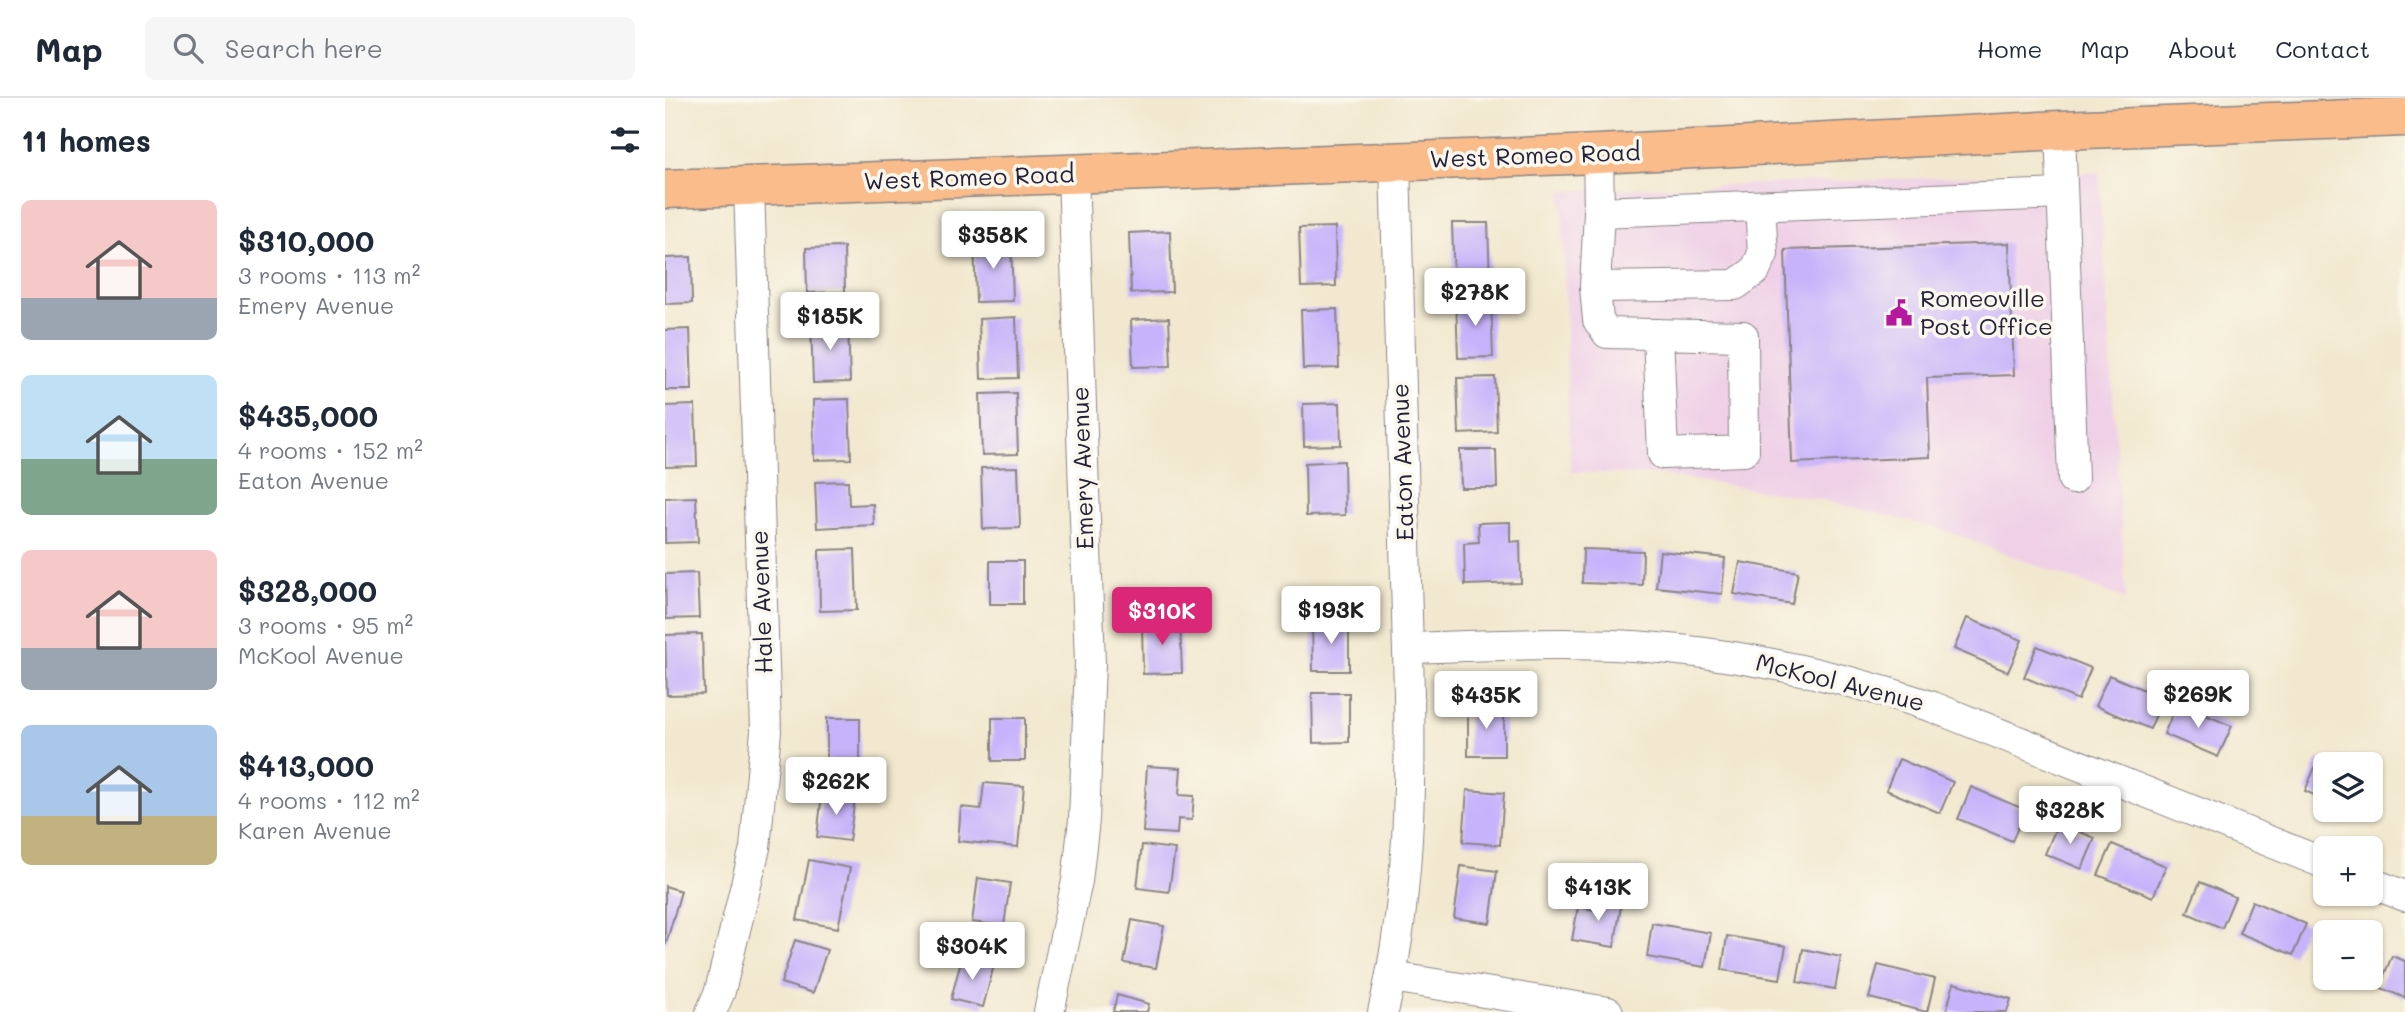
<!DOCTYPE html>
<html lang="en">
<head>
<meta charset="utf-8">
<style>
	:root { --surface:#fff; --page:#f6f6f7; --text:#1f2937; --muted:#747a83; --line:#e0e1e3; --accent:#db2777 }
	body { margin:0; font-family:Mali,sans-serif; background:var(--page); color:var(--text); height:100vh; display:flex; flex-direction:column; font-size:26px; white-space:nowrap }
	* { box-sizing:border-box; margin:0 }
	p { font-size:23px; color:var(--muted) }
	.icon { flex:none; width:38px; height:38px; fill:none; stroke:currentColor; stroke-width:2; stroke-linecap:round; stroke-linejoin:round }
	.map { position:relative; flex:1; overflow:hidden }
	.side { display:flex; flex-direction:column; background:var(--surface); width:665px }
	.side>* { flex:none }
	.buttons { position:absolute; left:1648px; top:654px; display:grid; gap:14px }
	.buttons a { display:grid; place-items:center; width:70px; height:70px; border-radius:10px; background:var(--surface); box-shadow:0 2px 5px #0004; font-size:35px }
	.price { position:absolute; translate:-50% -60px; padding:0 16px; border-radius:7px; background:#fff; color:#222; font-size:23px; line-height:46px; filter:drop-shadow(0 2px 4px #0008) }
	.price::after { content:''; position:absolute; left:50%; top:42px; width:21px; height:16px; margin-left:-10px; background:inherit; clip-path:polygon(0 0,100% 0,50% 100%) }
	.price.on { background:var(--accent); color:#fff }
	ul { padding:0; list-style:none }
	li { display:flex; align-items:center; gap:21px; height:175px; padding:0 21px }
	li span { display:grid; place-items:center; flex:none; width:196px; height:140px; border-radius:10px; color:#555 }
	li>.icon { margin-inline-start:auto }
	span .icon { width:84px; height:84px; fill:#fffc; stroke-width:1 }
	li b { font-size:30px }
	h2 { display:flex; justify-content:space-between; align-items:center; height:84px; padding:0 21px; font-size:30px }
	header { display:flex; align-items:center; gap:42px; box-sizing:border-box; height:98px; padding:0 35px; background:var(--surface); border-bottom:2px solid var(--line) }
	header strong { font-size:33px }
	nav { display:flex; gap:38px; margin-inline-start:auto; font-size:24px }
	.search { width:490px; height:63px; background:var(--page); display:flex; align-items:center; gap:18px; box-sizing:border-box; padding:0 24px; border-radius:10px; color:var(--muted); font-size:26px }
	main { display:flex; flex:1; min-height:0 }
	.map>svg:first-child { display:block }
	.built { fill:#efd0e7 }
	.building { fill:#c7b3fb }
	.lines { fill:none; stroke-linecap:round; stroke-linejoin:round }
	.minor-casing { stroke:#8a8585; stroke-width:32 }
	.major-casing { stroke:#8a8585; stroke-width:41 }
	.minor { stroke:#fff; stroke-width:30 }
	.major { stroke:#fabc8b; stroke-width:38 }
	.labels { text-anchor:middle; stroke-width:7; stroke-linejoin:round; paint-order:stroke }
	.street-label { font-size:24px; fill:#22223b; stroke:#fbf7ec }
	.poi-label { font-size:24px; fill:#22223b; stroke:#fbf7ec; text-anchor:start }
</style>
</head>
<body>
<header>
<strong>Map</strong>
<div class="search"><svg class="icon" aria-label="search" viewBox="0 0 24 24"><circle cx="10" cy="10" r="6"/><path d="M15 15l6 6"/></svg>Search here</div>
<nav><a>Home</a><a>Map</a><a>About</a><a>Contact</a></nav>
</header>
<main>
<section class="side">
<h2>11 homes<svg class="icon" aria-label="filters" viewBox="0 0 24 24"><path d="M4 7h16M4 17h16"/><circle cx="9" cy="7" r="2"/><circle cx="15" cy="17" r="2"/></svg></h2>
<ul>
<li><span style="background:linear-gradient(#f6c9c9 70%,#9aa5b1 0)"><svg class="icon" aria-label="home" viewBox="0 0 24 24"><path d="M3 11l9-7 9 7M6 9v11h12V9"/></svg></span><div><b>$310,000</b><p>3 rooms · 113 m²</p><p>Emery Avenue</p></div></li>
<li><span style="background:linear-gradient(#bfe0f5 60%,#7fa58c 0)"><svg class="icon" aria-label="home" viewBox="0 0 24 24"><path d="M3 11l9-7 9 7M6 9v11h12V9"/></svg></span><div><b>$435,000</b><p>4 rooms · 152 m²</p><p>Eaton Avenue</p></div></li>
<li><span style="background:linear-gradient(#f6c9c9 70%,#9aa5b1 0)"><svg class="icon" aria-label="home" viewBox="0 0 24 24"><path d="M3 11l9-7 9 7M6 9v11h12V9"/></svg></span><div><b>$328,000</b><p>3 rooms · 95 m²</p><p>McKool Avenue</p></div></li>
<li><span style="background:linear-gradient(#a9c7e8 65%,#c2b280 0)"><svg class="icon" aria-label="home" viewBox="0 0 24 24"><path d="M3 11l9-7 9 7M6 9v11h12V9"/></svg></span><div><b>$413,000</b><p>4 rooms · 112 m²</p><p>Karen Avenue</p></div></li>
</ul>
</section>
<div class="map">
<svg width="1740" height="914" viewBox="0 0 1740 914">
	<rect width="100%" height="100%" fill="#fbf7ec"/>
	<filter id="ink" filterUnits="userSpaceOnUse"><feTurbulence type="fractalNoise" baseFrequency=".0143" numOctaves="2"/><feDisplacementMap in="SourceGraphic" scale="14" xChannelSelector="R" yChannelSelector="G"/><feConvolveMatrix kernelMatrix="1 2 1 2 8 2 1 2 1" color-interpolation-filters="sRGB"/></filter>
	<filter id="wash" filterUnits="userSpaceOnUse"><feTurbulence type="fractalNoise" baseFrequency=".00686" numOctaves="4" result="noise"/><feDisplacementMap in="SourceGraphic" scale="28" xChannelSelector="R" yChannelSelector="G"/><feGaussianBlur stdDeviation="1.57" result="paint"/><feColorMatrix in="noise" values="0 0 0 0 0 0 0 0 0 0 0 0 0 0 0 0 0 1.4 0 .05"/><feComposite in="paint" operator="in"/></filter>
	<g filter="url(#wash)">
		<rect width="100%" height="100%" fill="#f2e8cf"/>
		<polygon class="built" points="1434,74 1461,501 1276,431 1158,402 996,377 905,374 897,93"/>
		<g id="blocks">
			<g class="building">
				<polygon points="787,125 823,125 825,184 789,185"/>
				<polygon points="670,129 671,188 636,189 634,130"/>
				<polygon points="505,133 507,194 466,195 464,135"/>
				<polygon points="346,142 348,203 311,204 309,143"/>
				<polygon points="1344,145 1349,277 1262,280 1265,359 1127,365 1120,152"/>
				<polygon points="179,149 180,194 142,195 141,150"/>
				<polygon points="26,159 27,205 0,206 0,160"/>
				<polygon points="826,200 828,259 793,260 791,201"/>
				<polygon points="672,211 674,270 638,271 636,212"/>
				<polygon points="351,219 353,280 316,281 314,221"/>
				<polygon points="504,220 506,268 468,269 466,222"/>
				<polygon points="183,224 185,284 148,285 146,225"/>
				<polygon points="25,231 27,292 0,292 0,232"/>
				<polygon points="830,279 832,334 794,336 792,280"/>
				<polygon points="351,295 353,356 317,357 315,296"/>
				<polygon points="184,301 186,361 149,362 148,302"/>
				<polygon points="675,305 676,347 639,348 638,306"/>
				<polygon points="30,307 32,368 0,369 0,308"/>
				<polygon points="795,352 831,352 832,390 796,390"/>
				<polygon points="679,363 680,417 641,418 640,365"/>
				<polygon points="353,369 355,430 318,431 316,370"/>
				<polygon points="183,383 184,407 208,406 209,427 152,430 150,384"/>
				<polygon points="31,399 33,444 0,445 0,400"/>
				<polygon points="845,424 845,444 855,443 856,485 800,487 799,445 814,444 813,425"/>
				<polygon points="190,451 192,512 155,513 154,452"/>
				<polygon points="918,451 978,453 977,487 917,485"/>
				<polygon points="995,453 1060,460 1057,496 991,489"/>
				<rect x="325" y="463" width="33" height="43"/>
				<polygon points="1075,464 1133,474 1127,506 1069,496"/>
				<polygon points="32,475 34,520 1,521 0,476"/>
				<polygon points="1302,520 1357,542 1343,574 1289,551"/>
				<polygon points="515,521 517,575 478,576 477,522"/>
				<polygon points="647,523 684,523 684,573 648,573"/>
				<polygon points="37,536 39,596 2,597 0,537"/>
				<polygon points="1372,548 1426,570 1413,602 1359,579"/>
				<polygon points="1444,577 1498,600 1485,631 1430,608"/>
				<polygon points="647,595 684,595 684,644 648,645"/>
				<polygon points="1512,605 1567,628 1553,659 1499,636"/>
				<rect x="803" y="608" width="36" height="50"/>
				<rect x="162" y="620" width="33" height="43"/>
				<rect x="327" y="620" width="33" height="43"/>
				<polygon points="1234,661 1288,684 1275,715 1221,692"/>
				<polygon points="1653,662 1661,665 1661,702 1640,693"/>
				<polygon points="482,668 516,670 514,697 529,698 527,722 513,721 512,736 478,734"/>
				<polygon points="319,685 359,688 353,749 293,743 296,709 316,711"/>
				<polygon points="1306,689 1361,712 1347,743 1293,721"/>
				<polygon points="802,692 839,695 835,747 798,744"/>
				<polygon points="157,696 190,700 184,743 152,739"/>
				<polygon points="1393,725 1430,740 1417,771 1380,756"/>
				<polygon points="1447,746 1501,768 1488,799 1433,777"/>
				<polygon points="477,747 510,751 504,794 472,790"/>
				<polygon points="144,762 185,770 173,830 132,822"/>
				<polygon points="796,768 832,773 825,825 789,820"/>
				<polygon points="313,780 345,785 339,828 307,824"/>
				<polygon points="1535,784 1570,799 1557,830 1522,815"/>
				<polygon points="0,788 16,793 1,846 0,846"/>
				<polygon points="932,799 957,803 949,849 907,842 913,809 930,812"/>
				<polygon points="1587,803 1641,826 1628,857 1574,835"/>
				<polygon points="467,822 499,828 491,870 459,865"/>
				<polygon points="987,825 1046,835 1040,869 982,859"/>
				<polygon points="1062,838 1121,848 1115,881 1057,872"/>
				<polygon points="130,842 162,852 148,895 116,885"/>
				<polygon points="1138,851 1176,859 1170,891 1132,884"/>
				<polygon points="1706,851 1714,854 1706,872"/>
				<polygon points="1727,858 1740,863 1740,900 1714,889"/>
				<polygon points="297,859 329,867 318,909 286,901"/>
				<polygon points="1213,867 1270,881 1262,914 1204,900"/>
				<polygon points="1289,885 1346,901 1342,914 1281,914"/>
				<polygon points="452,897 484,906 482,914 448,914"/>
			</g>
		</g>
	</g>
	<g filter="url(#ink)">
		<use href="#blocks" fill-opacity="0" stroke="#8a8585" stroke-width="2"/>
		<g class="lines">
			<g class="minor-casing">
				<g id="minor">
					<polyline points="1395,32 1408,381"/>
					<polyline points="933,56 934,114 930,189 933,222 942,235 1078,238 1079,353 998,356 993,236"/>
					<polyline points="934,114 1396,96"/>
					<polyline points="930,189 1070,187 1090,173 1098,156 1095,108"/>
					<path d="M743 550C833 547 925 542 1014 552 1101 561 1185 581 1268 609L1661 766"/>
					<polyline points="1706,785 1740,798"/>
					<polyline points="727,879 943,914"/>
					<polyline points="46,914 55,893 90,750 101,633 84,88"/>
					<polyline points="384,914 412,783 419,722 425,565 408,76"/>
					<path d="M718 914C752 773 745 626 741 482 737 342 734 203 730 64"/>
				</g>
			</g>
			<g class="major-casing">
				<polyline id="major" points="0,91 933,56 1395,32 1740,19"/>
			</g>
			<use href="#minor" class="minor"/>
			<use href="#major" class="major"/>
		</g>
	</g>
	<defs>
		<g id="civic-bare" transform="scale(2.1)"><path d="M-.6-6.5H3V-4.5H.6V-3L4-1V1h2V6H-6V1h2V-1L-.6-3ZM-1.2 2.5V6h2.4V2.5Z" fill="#b5179e" stroke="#fbf7ec" stroke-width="2.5" paint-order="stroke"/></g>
	</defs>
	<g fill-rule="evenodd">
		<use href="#civic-bare" x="1234" y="215"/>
	</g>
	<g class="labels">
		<g class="street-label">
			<text transform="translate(870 58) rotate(-2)" y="8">West Romeo Road</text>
			<text transform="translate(304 80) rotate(-2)" y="8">West Romeo Road</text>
			<text transform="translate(738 364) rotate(-92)" y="8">Eaton Avenue</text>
			<text transform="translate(418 370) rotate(-92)" y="8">Emery Avenue</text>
			<text transform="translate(97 504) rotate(-92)" y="8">Hale Avenue</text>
			<text transform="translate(1175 585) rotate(14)" y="8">McKool Avenue</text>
		</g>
		<g class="poi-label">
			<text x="1255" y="209">Romeoville<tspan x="1255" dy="28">Post Office</tspan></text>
		</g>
	</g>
</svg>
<div class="buttons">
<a><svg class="icon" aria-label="layers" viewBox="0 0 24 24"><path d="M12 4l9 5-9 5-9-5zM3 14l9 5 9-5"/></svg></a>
<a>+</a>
<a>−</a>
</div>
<b class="price" style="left:328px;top:173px">$358K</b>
<b class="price" style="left:810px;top:230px">$278K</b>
<b class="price" style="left:165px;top:254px">$185K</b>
<b class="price" style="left:666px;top:548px">$193K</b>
<b class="price on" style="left:497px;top:549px">$310K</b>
<b class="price" style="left:1533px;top:632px">$269K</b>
<b class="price" style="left:821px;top:633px">$435K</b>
<b class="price" style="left:171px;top:719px">$262K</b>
<b class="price" style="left:1405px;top:748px">$328K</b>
<b class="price" style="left:933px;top:825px">$413K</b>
<b class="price" style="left:307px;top:884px">$304K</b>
</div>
</main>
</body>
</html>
